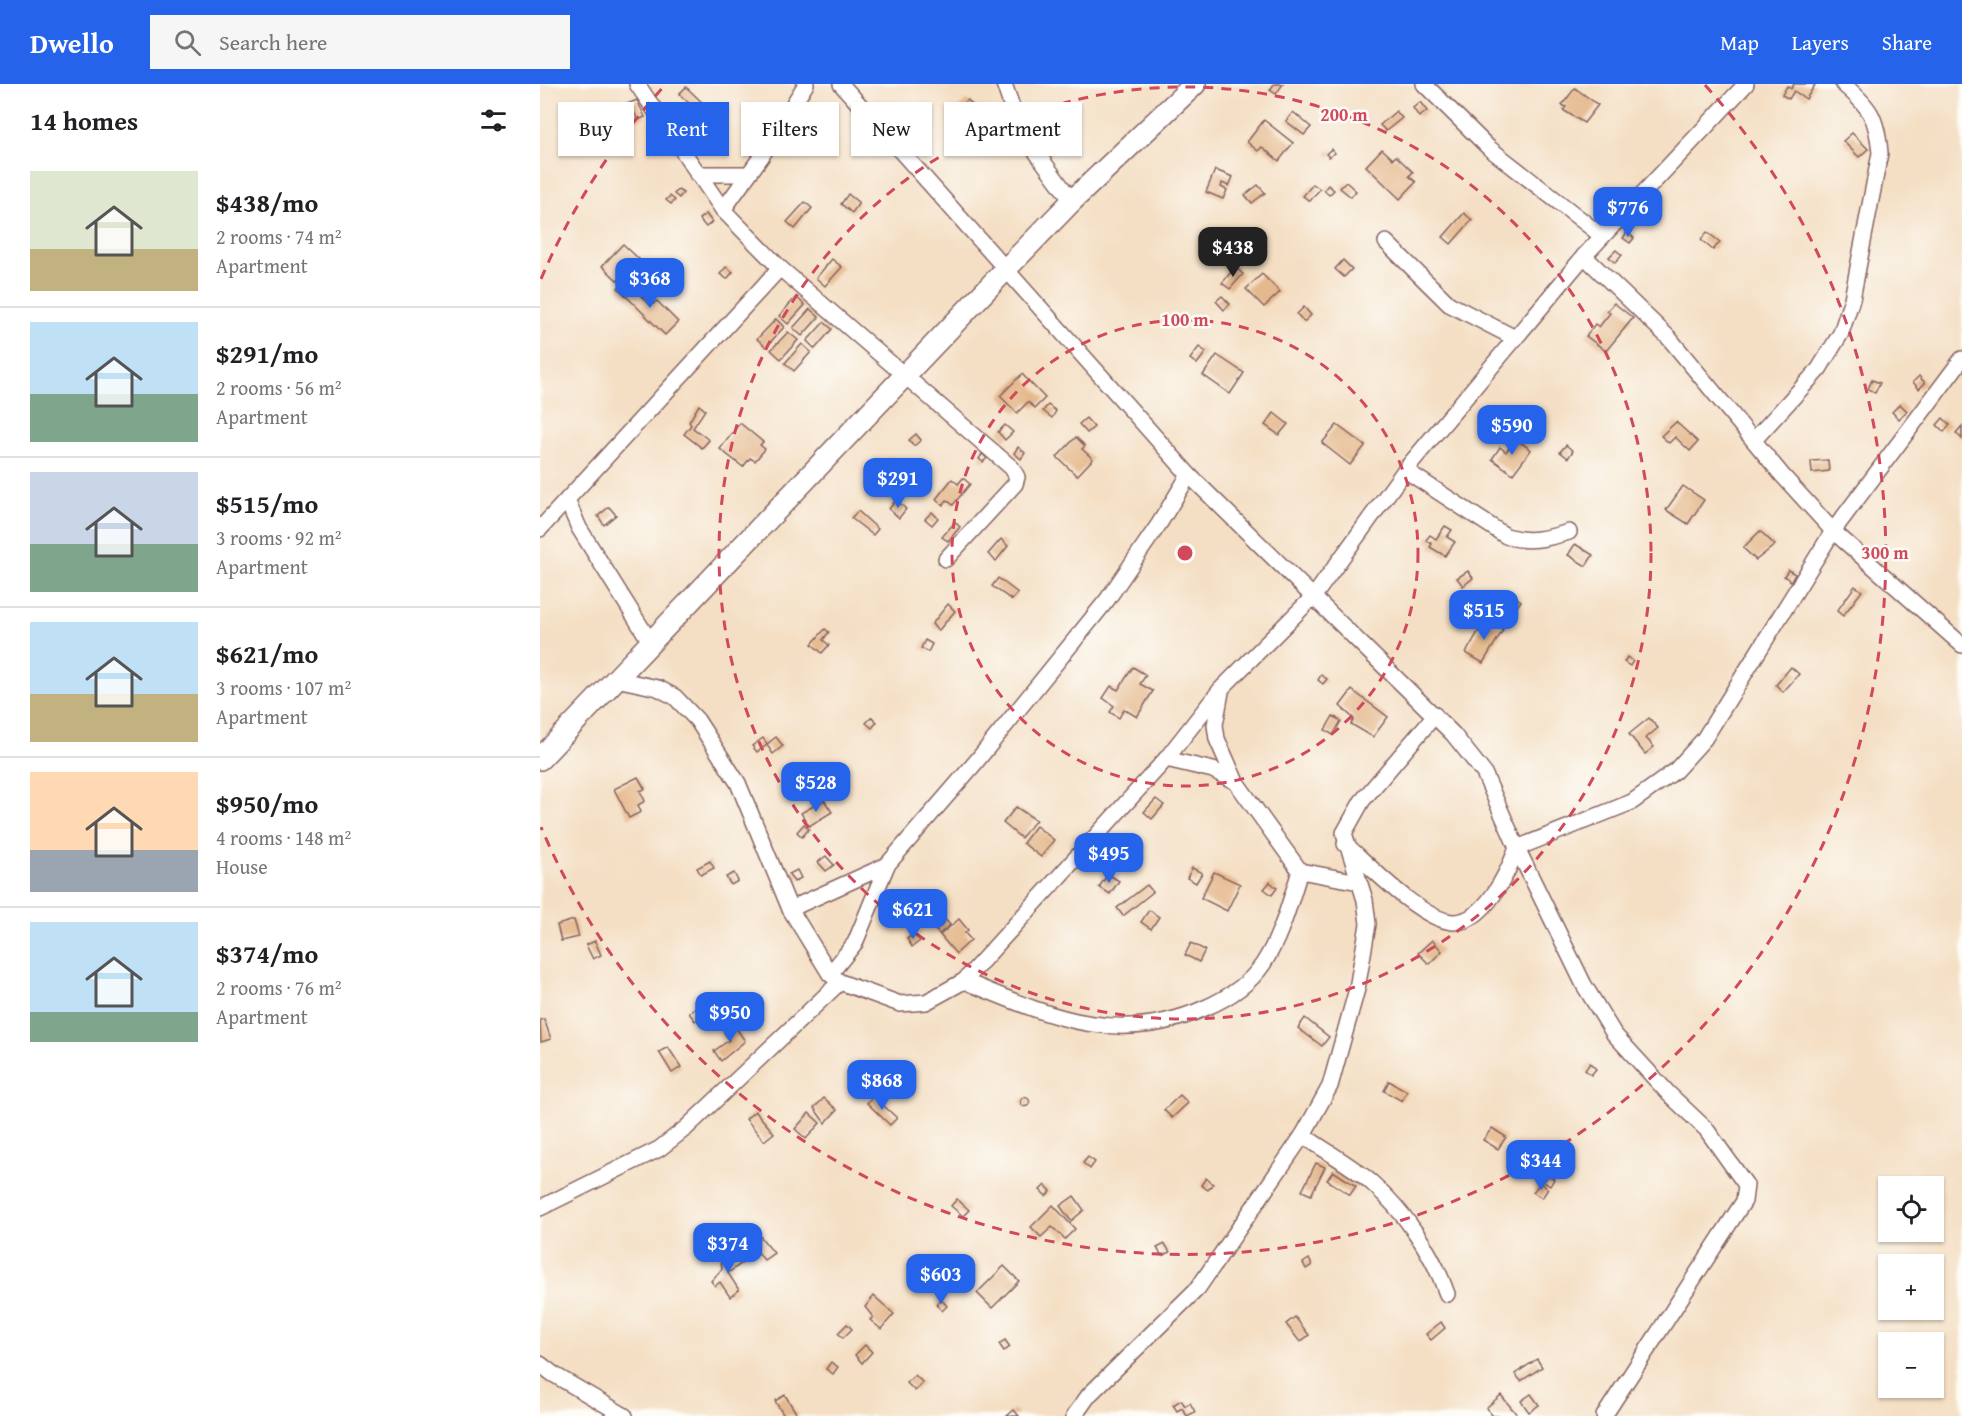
<!DOCTYPE html>
<html lang="en">
<head>
<meta charset="utf-8">
<style>
	:root { --surface:#fff; --page:#f6f6f6; --text:#202124; --muted:#757577; --line:#e0e0e0; --accent:#2563eb }
	body { margin:0; font-family:"Gentium Book Plus",serif; background:var(--page); color:var(--text); height:100vh; display:flex; flex-direction:column; font-size:22px; white-space:nowrap }
	* { box-sizing:border-box; margin:0 }
	p { font-size:20px; color:var(--muted) }
	.icon { flex:none; width:33px; height:33px; fill:none; stroke:currentColor; stroke-width:2; stroke-linecap:round; stroke-linejoin:round }
	.map { position:relative; flex:1; overflow:hidden }
	.details { display:flex; flex-direction:column; background:var(--surface); width:540px }
	.details>* { flex:none }
	.banner { position:absolute; left:18px; top:18px; width:570px; height:54px; display:flex; gap:12px }
	.fabs { position:absolute; left:1338px; top:1092px; display:grid; gap:12px }
	.fabs a { display:grid; place-items:center; width:66px; height:66px; border-radius:0px; background:var(--surface); box-shadow:0 2px 4px #0004; font-size:30px }
	.price { position:absolute; translate:-50% -51px; padding:0 14px; border-radius:12px; background:var(--accent); color:#fff; font-size:20px; line-height:39px; filter:drop-shadow(0 2px 3px #0008) }
	.price::after { content:''; position:absolute; left:50%; top:36px; width:18px; height:14px; margin-left:-9px; background:inherit; clip-path:polygon(0 0,100% 0,50% 100%) }
	.price.on { background:#222; color:#fff }
	ul { padding:0; list-style:none }
	li { display:flex; align-items:center; gap:18px; height:150px; padding:0 30px }
	li+li { border-top:2px solid var(--line) }
	li span { display:grid; place-items:center; flex:none; width:168px; height:120px; border-radius:0px; color:#555 }
	li>.icon { margin-inline-start:auto }
	span .icon { width:72px; height:72px; fill:#fffc; stroke-width:1 }
	li b { font-size:26px }
	h2 { display:flex; justify-content:space-between; align-items:center; height:72px; padding:0 30px; font-size:26px }
	.chip { padding:0 21px; border-radius:0px; background:var(--surface); box-shadow:0 2px 4px #0004; font-size:21px; line-height:54px }
	.chip.on { background:var(--accent); color:#fff }
	header { display:flex; align-items:center; gap:36px; box-sizing:border-box; height:84px; padding:0 30px; background:var(--accent); color:#fff }
	header strong { font-size:28px }
	nav { display:flex; gap:33px; margin-inline-start:auto; font-size:21px }
	.search { width:420px; height:54px; background:var(--page); display:flex; align-items:center; gap:15px; box-sizing:border-box; padding:0 21px; border-radius:0px; color:var(--muted); font-size:22px }
	main { display:flex; flex:1; min-height:0 }
	.map>svg:first-child { display:block }
	.building { fill:#e5b98e }
	.lines { fill:none; stroke-linecap:round; stroke-linejoin:round }
	.street-casing { stroke:#866261; stroke-width:18 }
	.secondary-casing { stroke:#866261; stroke-width:24 }
	.street { stroke:#fff; stroke-width:15 }
	.secondary { stroke:#fff; stroke-width:21 }
	.ring { fill:none; stroke:#d1495b; stroke-width:3; stroke-dasharray:10 8 }
	.centre { fill:#d1495b; stroke:#fdfcf7; stroke-width:3 }
	.ring-label { font-size:18px; text-anchor:middle; font-weight:bold; fill:#d1495b; stroke:#fdfcf7; stroke-width:5; stroke-linejoin:round; paint-order:stroke }
</style>
</head>
<body>
<header>
<strong>Dwello</strong>
<div class="search"><svg class="icon" aria-label="search" viewBox="0 0 24 24"><circle cx="10" cy="10" r="6"/><path d="M15 15l6 6"/></svg>Search here</div>
<nav><a>Map</a><a>Layers</a><a>Share</a></nav>
</header>
<main>
<section class="details">
<h2>14 homes<svg class="icon" aria-label="filters" viewBox="0 0 24 24"><path d="M4 7h16M4 17h16"/><circle cx="9" cy="7" r="2"/><circle cx="15" cy="17" r="2"/></svg></h2>
<ul>
<li><span style="background:linear-gradient(#dfe7d0 65%,#c2b280 0)"><svg class="icon" aria-label="home" viewBox="0 0 24 24"><path d="M3 11l9-7 9 7M6 9v11h12V9"/></svg></span><div><b>$438/mo</b><p>2 rooms · 74 m²</p><p>Apartment</p></div></li>
<li><span style="background:linear-gradient(#bfe0f5 60%,#7fa58c 0)"><svg class="icon" aria-label="home" viewBox="0 0 24 24"><path d="M3 11l9-7 9 7M6 9v11h12V9"/></svg></span><div><b>$291/mo</b><p>2 rooms · 56 m²</p><p>Apartment</p></div></li>
<li><span style="background:linear-gradient(#c9d6e8 60%,#7fa58c 0)"><svg class="icon" aria-label="home" viewBox="0 0 24 24"><path d="M3 11l9-7 9 7M6 9v11h12V9"/></svg></span><div><b>$515/mo</b><p>3 rooms · 92 m²</p><p>Apartment</p></div></li>
<li><span style="background:linear-gradient(#bfe0f5 60%,#c2b280 0)"><svg class="icon" aria-label="home" viewBox="0 0 24 24"><path d="M3 11l9-7 9 7M6 9v11h12V9"/></svg></span><div><b>$621/mo</b><p>3 rooms · 107 m²</p><p>Apartment</p></div></li>
<li><span style="background:linear-gradient(#ffd9b3 65%,#9aa5b1 0)"><svg class="icon" aria-label="home" viewBox="0 0 24 24"><path d="M3 11l9-7 9 7M6 9v11h12V9"/></svg></span><div><b>$950/mo</b><p>4 rooms · 148 m²</p><p>House</p></div></li>
<li><span style="background:linear-gradient(#bfe0f5 75%,#7fa58c 0)"><svg class="icon" aria-label="home" viewBox="0 0 24 24"><path d="M3 11l9-7 9 7M6 9v11h12V9"/></svg></span><div><b>$374/mo</b><p>2 rooms · 76 m²</p><p>Apartment</p></div></li>
</ul>
</section>
<div class="map">
<svg width="1422" height="1332" viewBox="0 0 1422 1332">
	<rect width="100%" height="100%" fill="#fdfcf7"/>
	<filter id="ink" filterUnits="userSpaceOnUse"><feTurbulence type="fractalNoise" baseFrequency=".0167" numOctaves="2"/><feDisplacementMap in="SourceGraphic" scale="12" xChannelSelector="R" yChannelSelector="G"/><feConvolveMatrix kernelMatrix="1 2 1 2 8 2 1 2 1" color-interpolation-filters="sRGB"/></filter>
	<filter id="wash" filterUnits="userSpaceOnUse"><feTurbulence type="fractalNoise" baseFrequency=".008" numOctaves="4" result="noise"/><feDisplacementMap in="SourceGraphic" scale="24" xChannelSelector="R" yChannelSelector="G"/><feGaussianBlur stdDeviation="1.35" result="paint"/><feColorMatrix in="noise" values="0 0 0 0 0 0 0 0 0 0 0 0 0 0 0 0 0 1.4 0 .05"/><feComposite in="paint" operator="in"/></filter>
	<g filter="url(#wash)">
		<rect width="100%" height="100%" fill="#f4dfc4"/>
		<g id="blocks">
			<g class="building">
				<polygon points="734,0 743,0 736,10 730,6"/>
				<polygon points="1254,0 1273,0 1275,1 1266,15 1254,7 1249,15 1242,11 1247,2 1251,5"/>
				<polygon points="146,3 166,22 160,29 139,10"/>
				<polygon points="1035,4 1058,21 1044,39 1023,26 1026,23 1022,21"/>
				<polygon points="97,16 105,33 98,36 93,26 83,31 80,23"/>
				<polygon points="428,16 434,23 425,30 434,40 442,34 449,42 437,51 431,44 420,53 407,38 412,35 409,31"/>
				<polygon points="880,18 887,27 879,33 873,24"/>
				<polygon points="856,27 862,34 846,47 840,41"/>
				<polygon points="753,28 771,43 764,51 746,37"/>
				<polygon points="724,36 753,59 739,77 722,63 718,67 707,58"/>
				<polygon points="1312,49 1328,65 1319,73 1303,57"/>
				<polygon points="791,65 795,69 789,73 786,70"/>
				<polygon points="842,65 853,75 856,72 873,88 869,92 876,98 860,115 826,82"/>
				<polygon points="675,86 693,93 689,102 682,99 681,103 687,106 683,115 666,108"/>
				<polygon points="806,98 816,107 811,113 800,104"/>
				<polygon points="773,100 780,105 770,117 763,112"/>
				<polygon points="718,101 725,109 712,119 705,111"/>
				<polygon points="788,101 794,106 789,111 784,106"/>
				<polygon points="138,106 143,109 139,114 134,110"/>
				<polygon points="308,110 319,119 312,129 301,120"/>
				<polygon points="130,112 135,116 131,120 126,116"/>
				<polygon points="265,118 272,124 255,145 247,138"/>
				<polygon points="924,129 932,136 911,160 903,153"/>
				<polygon points="166,130 172,138 166,143 159,135"/>
				<polygon points="1087,148 1094,154 1090,159 1083,154"/>
				<polygon points="1167,148 1180,158 1173,166 1161,156"/>
				<polygon points="83,160 99,175 78,197 62,182"/>
				<polygon points="1076,166 1082,171 1075,179 1069,173"/>
				<polygon points="292,175 302,183 285,202 276,194"/>
				<polygon points="803,176 812,185 804,193 795,185"/>
				<polygon points="186,183 193,188 187,195 180,190"/>
				<polygon points="695,183 703,190 690,205 682,199"/>
				<polygon points="722,190 740,208 724,223 706,205"/>
				<polygon points="85,196 111,222 117,217 138,238 125,251 78,204"/>
				<polygon points="682,212 690,220 684,226 676,217"/>
				<polygon points="256,213 265,221 248,240 239,232"/>
				<polygon points="1074,219 1093,234 1066,267 1046,252 1055,240 1059,243 1070,229 1067,227"/>
				<polygon points="764,223 771,231 764,238 757,230"/>
				<polygon points="270,225 279,233 262,252 253,244"/>
				<polygon points="236,235 244,243 226,263 217,255"/>
				<polygon points="284,238 292,245 275,265 267,257"/>
				<polygon points="248,248 258,256 241,275 231,266"/>
				<polygon points="262,260 271,268 254,287 245,279"/>
				<polygon points="659,263 666,268 657,280 650,275"/>
				<polygon points="677,271 704,289 690,310 663,291"/>
				<polygon points="482,290 505,314 495,324 488,318 477,329 460,312"/>
				<polygon points="1379,292 1385,299 1379,305 1373,298"/>
				<polygon points="1332,296 1340,299 1335,309 1328,305"/>
				<polygon points="1360,320 1367,327 1359,335 1352,328"/>
				<polygon points="159,321 165,326 153,344 169,356 162,364 144,350 151,341 149,338"/>
				<polygon points="508,321 516,327 512,334 503,327"/>
				<polygon points="734,329 748,340 739,351 725,341"/>
				<polygon points="546,334 554,343 547,349 539,340"/>
				<polygon points="1403,334 1410,341 1404,348 1397,341"/>
				<polygon points="1136,338 1158,358 1150,367 1135,353 1129,359 1121,352"/>
				<polygon points="200,339 223,358 220,361 225,365 215,377 210,374 203,383 180,365"/>
				<polygon points="465,341 473,348 465,356 458,348"/>
				<polygon points="797,341 825,362 810,381 782,359"/>
				<polygon points="1422,342 1422,355 1416,349"/>
				<polygon points="376,350 381,356 374,362 369,356"/>
				<polygon points="536,353 545,362 542,365 553,375 537,392 517,373"/>
				<polygon points="976,355 991,366 973,390 952,375 960,363 966,368"/>
				<polygon points="1026,361 1033,367 1028,374 1020,368"/>
				<polygon points="478,363 485,369 481,375 474,369"/>
				<polygon points="442,370 447,374 443,378 439,375"/>
				<polygon points="1288,376 1289,387 1272,389 1271,377"/>
				<polygon points="423,394 430,400 413,421 407,416 403,421 396,415 412,395 418,400"/>
				<polygon points="1143,402 1164,416 1148,440 1126,426"/>
				<polygon points="356,416 366,425 359,434 349,425"/>
				<polygon points="69,423 76,431 64,441 58,432"/>
				<polygon points="318,427 338,445 333,451 311,434"/>
				<polygon points="392,428 398,434 392,441 385,435"/>
				<polygon points="415,438 420,443 408,457 402,453"/>
				<polygon points="905,442 912,446 907,453 915,458 905,472 890,463 892,460 886,456 890,451 896,455"/>
				<polygon points="1220,447 1235,461 1216,476 1203,464"/>
				<polygon points="461,455 468,462 456,477 448,470"/>
				<polygon points="1035,460 1053,471 1046,482 1028,471"/>
				<polygon points="1248,486 1255,490 1251,497 1244,492"/>
				<polygon points="928,487 933,494 923,502 917,494"/>
				<polygon points="458,494 478,509 472,516 452,502"/>
				<polygon points="1315,502 1322,507 1303,532 1297,527"/>
				<polygon points="966,507 981,517 964,541 949,531"/>
				<polygon points="408,520 415,527 398,547 392,540"/>
				<polygon points="945,536 963,546 943,579 926,569"/>
				<polygon points="285,545 289,548 283,556 289,561 282,569 272,560"/>
				<polygon points="385,556 392,560 388,568 381,564"/>
				<polygon points="1087,573 1093,577 1090,582 1084,578"/>
				<polygon points="593,583 606,591 600,600 613,607 597,633 584,625 579,634 570,628 574,622 563,614 571,602 578,606"/>
				<polygon points="1251,583 1259,590 1243,608 1236,601"/>
				<polygon points="781,591 787,595 783,600 778,596"/>
				<polygon points="812,606 848,633 833,653 811,640 814,635 800,622"/>
				<polygon points="793,632 801,637 793,651 785,646"/>
				<polygon points="332,633 337,638 332,644 326,639"/>
				<polygon points="1109,634 1118,644 1106,654 1114,663 1105,670 1089,650"/>
				<polygon points="236,653 243,662 233,670 227,661 217,668 212,662 223,654 227,660"/>
				<polygon points="98,693 105,705 100,707 105,717 98,721 101,728 89,734 74,705"/>
				<polygon points="616,715 624,721 612,735 604,728"/>
				<polygon points="284,716 292,728 269,742 261,729"/>
				<polygon points="476,723 496,736 481,754 463,739"/>
				<polygon points="264,740 269,745 262,753 257,748"/>
				<polygon points="496,742 514,756 501,773 483,759"/>
				<polygon points="286,772 294,781 286,787 278,778"/>
				<polygon points="170,777 174,784 161,791 157,784"/>
				<polygon points="652,784 662,789 656,799 647,794"/>
				<polygon points="257,786 261,794 254,798 249,790"/>
				<polygon points="674,788 700,800 687,827 661,814"/>
				<polygon points="194,789 198,797 191,801 186,793"/>
				<polygon points="568,790 579,797 570,810 559,803"/>
				<polygon points="730,798 737,804 732,811 724,805"/>
				<polygon points="607,801 613,808 583,832 577,824"/>
				<polygon points="609,826 619,833 611,845 601,838"/>
				<polygon points="403,833 410,841 399,850 392,842"/>
				<polygon points="419,835 428,846 425,849 431,856 416,870 400,851"/>
				<polygon points="34,836 39,853 21,857 17,841"/>
				<polygon points="374,850 380,857 372,863 367,855"/>
				<polygon points="892,856 902,867 889,880 878,869"/>
				<polygon points="55,857 61,871 53,875 46,861"/>
				<polygon points="651,859 665,866 659,878 645,871"/>
				<polygon points="173,912 184,927 176,933 170,926 155,937 149,929"/>
				<polygon points="765,934 789,953 782,962 758,944"/>
				<polygon points="4,935 11,955 1,958 0,936"/>
				<polygon points="194,941 205,957 181,977 174,967 189,956 184,948"/>
				<polygon points="128,963 141,983 132,989 119,968"/>
				<polygon points="1050,979 1056,985 1051,991 1045,986"/>
				<polygon points="849,997 867,1007 862,1017 844,1007"/>
				<polygon points="640,1011 648,1019 632,1034 624,1026"/>
				<polygon points="333,1012 357,1034 350,1041 327,1019"/>
				<circle cx="485" cy="1018" r="4.5"/>
				<polygon points="284,1014 297,1026 285,1039 274,1024"/>
				<polygon points="215,1027 234,1049 224,1057 206,1035"/>
				<polygon points="269,1029 280,1039 266,1055 255,1045"/>
				<polygon points="952,1044 966,1053 958,1065 943,1056"/>
				<polygon points="548,1073 555,1078 550,1085 543,1079"/>
				<polygon points="776,1079 785,1083 771,1111 762,1107"/>
				<polygon points="793,1087 816,1102 810,1111 787,1096"/>
				<polygon points="1008,1091 1014,1095 1010,1102 1004,1098"/>
				<polygon points="666,1094 673,1100 668,1106 661,1101"/>
				<polygon points="1000,1099 1008,1105 1002,1114 993,1108"/>
				<polygon points="505,1101 511,1107 506,1112 500,1106"/>
				<polygon points="534,1112 544,1126 531,1137 520,1122"/>
				<polygon points="417,1115 429,1126 423,1132 411,1122"/>
				<polygon points="513,1121 535,1145 525,1155 512,1143 501,1153 491,1143"/>
				<polygon points="219,1151 234,1169 224,1176 210,1158"/>
				<polygon points="625,1160 630,1168 622,1172 617,1164"/>
				<polygon points="198,1168 205,1177 188,1189 199,1206 190,1213 180,1198 175,1202 171,1197 182,1185 181,1176 186,1172 188,1175"/>
				<polygon points="769,1175 772,1181 766,1185 763,1179"/>
				<polygon points="464,1182 479,1197 452,1224 437,1209"/>
				<polygon points="334,1212 354,1230 341,1245 330,1236 333,1233 325,1223"/>
				<polygon points="401,1215 407,1222 402,1227 396,1220"/>
				<polygon points="755,1233 769,1251 760,1258 746,1240"/>
				<polygon points="901,1238 905,1244 891,1256 886,1250"/>
				<polygon points="307,1240 312,1245 303,1254 298,1249"/>
				<polygon points="465,1256 470,1263 464,1267 459,1260"/>
				<polygon points="325,1261 332,1268 322,1279 315,1271"/>
				<polygon points="997,1275 1002,1283 981,1297 975,1290"/>
				<polygon points="291,1278 298,1283 293,1290 286,1285"/>
				<polygon points="375,1291 383,1299 375,1307 367,1299"/>
				<polygon points="991,1310 999,1321 989,1328 981,1317"/>
				<polygon points="245,1311 258,1332 244,1332 235,1317"/>
				<polygon points="961,1311 978,1332 953,1332 946,1324"/>
				<polygon points="641,1316 645,1322 650,1319 655,1328 647,1332 642,1324 637,1327 633,1321"/>
				<polygon points="474,1326 479,1332 467,1332"/>
			</g>
		</g>
	</g>
	<g filter="url(#ink)">
		<use href="#blocks" fill-opacity="0" stroke="#866261" stroke-width="1.5"/>
		<g class="lines">
			<g class="street-casing">
				<g id="street">
					<path d="M301 0 649 391 913 650 944 689 977 764C968 788 945 839 913 838 881 836 829 781 805 760"/>
					<polyline points="464,0 480,46 532,117"/>
					<polyline points="884,0 949,64 1062,152"/>
					<polyline points="157,90 208,90"/>
					<polyline points="183,126 221,73 266,0"/>
					<polyline points="846,158 909,220 975,254"/>
					<polyline points="1044,172 1129,254 1242,391 1293,447 1422,561"/>
					<polyline points="240,184 472,384 477,393 475,400 406,475"/>
					<path d="M1214 356 1279 285 1301 249 1312 215 1340 69C1337 33 1330 23 1303 0"/>
					<path d="M865 386 966 452C988 459 1006 455 1029 448"/>
					<polyline points="27,416 39,444 111,559"/>
					<polyline points="0,445 240,184 183,126 97,0"/>
					<polyline points="76,595 118,604 135,613 157,636 198,699 250,825 290,890 300,898 360,920 386,918 424,897 626,675 681,605 774,512 865,386 1044,172 1206,0"/>
					<polyline points="681,608 675,641 677,655 696,698"/>
					<polyline points="626,675 673,686 696,698 760,787 819,798"/>
					<polyline points="250,825 347,781"/>
					<polyline points="290,890 315,859 347,781 435,679 567,516 619,440 649,391"/>
					<path d="M424 897C507 931 576 964 665 924 688 914 709 901 723 880 741 853 750 818 760 787"/>
					<path d="M763 1051C785 1067 811 1081 832 1099 864 1127 893 1169 907 1210"/>
					<polyline points="0,1124 119,1065 146,1044 300,898"/>
					<polyline points="0,1280 13,1290 85,1332"/>
					<polyline points="534,1332 549,1311 658,1204 763,1051 790,1002 817,905 828,840 825,816 804,749 822,717 895,631"/>
					<polyline points="1064,1332 1204,1117 1206,1101 1166,1045 1129,1010 1074,950 1044,901 977,764 1092,718 1135,687 1164,655 1293,447 1422,275"/>
				</g>
			</g>
			<g class="secondary-casing">
				<polyline id="secondary" points="0,675 467,184 532,117 655,0"/>
			</g>
			<use href="#street" class="street"/>
			<use href="#secondary" class="secondary"/>
		</g>
	</g>
	<g class="ring">
		<circle cx="645" cy="469" r="233"/>
		<circle cx="645" cy="469" r="466"/>
		<path d="M1 195A700 700 0 0 1 125 1M1165 1A700 700 0 1 1 1 743"/>
	</g>
	<circle cx="645" cy="469" r="9" class="centre"/>
	<g class="ring-label">
		<text x="804" y="37">200 m</text>
		<text x="645" y="242">100 m</text>
		<text x="1345" y="475">300 m</text>
	</g>
</svg>
<div class="fabs">
<a><svg class="icon" aria-label="locate" viewBox="0 0 24 24"><circle cx="12" cy="12" r="6"/><path d="M12 2v4M12 18v4M2 12h4M18 12h4"/></svg></a>
<a>+</a>
<a>−</a>
</div>
<b class="price" style="left:1088px;top:154px">$776</b>
<b class="price on" style="left:693px;top:194px">$438</b>
<b class="price" style="left:110px;top:225px">$368</b>
<b class="price" style="left:972px;top:372px">$590</b>
<b class="price" style="left:358px;top:425px">$291</b>
<b class="price" style="left:944px;top:557px">$515</b>
<b class="price" style="left:276px;top:729px">$528</b>
<b class="price" style="left:569px;top:800px">$495</b>
<b class="price" style="left:373px;top:856px">$621</b>
<b class="price" style="left:190px;top:959px">$950</b>
<b class="price" style="left:342px;top:1027px">$868</b>
<b class="price" style="left:1001px;top:1107px">$344</b>
<b class="price" style="left:188px;top:1190px">$374</b>
<b class="price" style="left:401px;top:1221px">$603</b>
<div class="banner">
<a class="chip">Buy</a>
<a class="chip on">Rent</a>
<a class="chip">Filters</a>
<a class="chip">New</a>
<a class="chip">Apartment</a>
</div>
</div>
</main>
</body>
</html>
